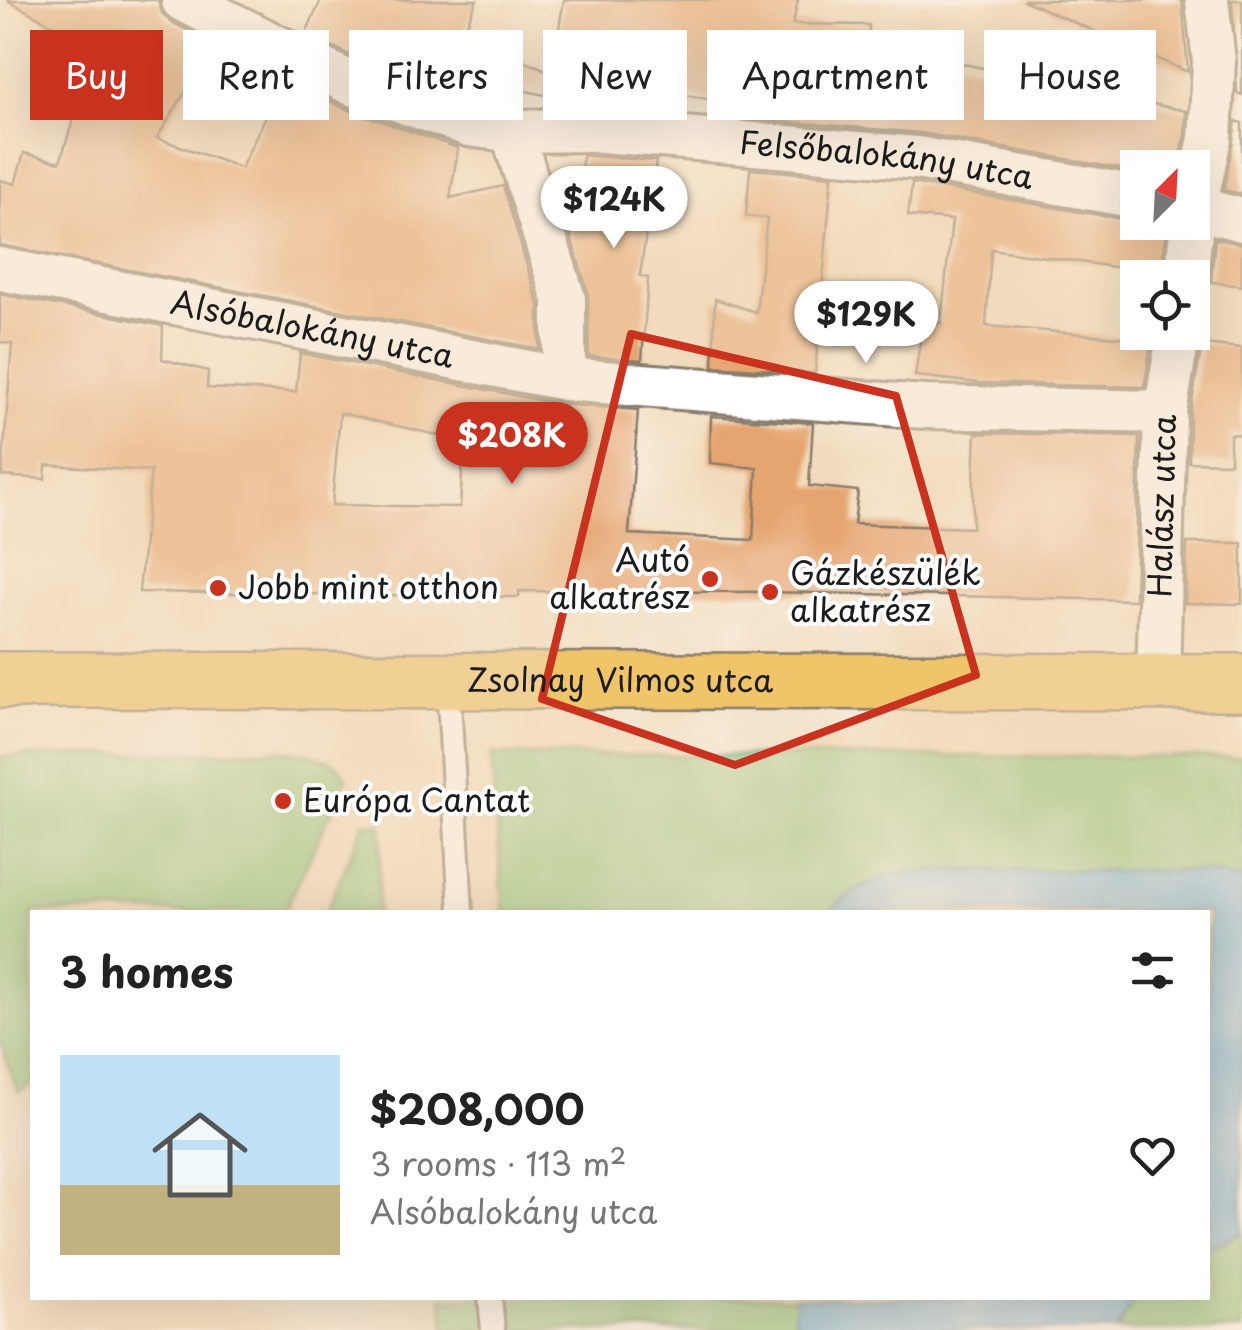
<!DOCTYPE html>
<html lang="en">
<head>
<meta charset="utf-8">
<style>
	:root { --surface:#fff; --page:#f2f2f2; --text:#222; --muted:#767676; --line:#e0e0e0; --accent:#c8321e }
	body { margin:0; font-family:"Playpen Sans",sans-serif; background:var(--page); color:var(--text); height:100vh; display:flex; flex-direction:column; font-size:38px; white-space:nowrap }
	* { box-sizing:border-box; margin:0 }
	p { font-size:32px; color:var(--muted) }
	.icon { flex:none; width:55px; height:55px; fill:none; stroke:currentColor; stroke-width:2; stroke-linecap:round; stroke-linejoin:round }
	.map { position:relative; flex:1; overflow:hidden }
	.drawer { position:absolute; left:30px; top:910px; width:1180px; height:390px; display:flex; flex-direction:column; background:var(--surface); border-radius:0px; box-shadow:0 10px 40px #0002 }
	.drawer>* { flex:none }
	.hud { position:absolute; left:30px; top:30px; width:1182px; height:90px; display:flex; gap:20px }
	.needle { width:65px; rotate:24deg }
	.controls { position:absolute; left:1120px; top:150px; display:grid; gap:20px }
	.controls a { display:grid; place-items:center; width:90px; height:90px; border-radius:0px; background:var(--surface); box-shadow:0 10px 40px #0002; font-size:50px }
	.price { position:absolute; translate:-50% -85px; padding:0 22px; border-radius:35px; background:#fff; color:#222; font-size:32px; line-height:65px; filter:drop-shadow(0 2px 5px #0008) }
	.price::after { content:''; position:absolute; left:50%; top:60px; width:30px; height:22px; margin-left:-15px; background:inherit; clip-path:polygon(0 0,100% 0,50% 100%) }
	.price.current { background:var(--accent); color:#fff }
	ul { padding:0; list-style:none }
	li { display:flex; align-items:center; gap:30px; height:250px; padding:0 30px }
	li+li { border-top:2px solid var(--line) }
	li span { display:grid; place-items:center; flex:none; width:280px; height:200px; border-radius:0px; color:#555 }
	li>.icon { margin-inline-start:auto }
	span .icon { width:120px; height:120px; fill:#fffc; stroke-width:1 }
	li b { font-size:42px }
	h2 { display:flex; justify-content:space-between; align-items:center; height:120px; padding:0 30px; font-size:42px }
	.chip { padding:0 35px; border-radius:0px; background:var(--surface); box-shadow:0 10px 40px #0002; font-size:35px; line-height:90px }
	.chip.current { background:var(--accent); color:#fff }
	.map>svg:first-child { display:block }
	.green { fill:#8bca81; stroke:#54734e; stroke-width:2.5 }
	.water { fill:#67afde; stroke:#42667d; stroke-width:2.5 }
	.building { fill:#e6a570; fill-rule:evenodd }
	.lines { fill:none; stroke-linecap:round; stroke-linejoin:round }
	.service-casing { stroke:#877c6c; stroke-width:28 }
	.minor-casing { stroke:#877c6c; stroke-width:48 }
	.primary-casing { stroke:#877c6c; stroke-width:60 }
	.service { stroke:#fff; stroke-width:22 }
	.minor { stroke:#fff; stroke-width:42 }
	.primary { stroke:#f0c469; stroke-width:55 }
	.marked { fill:none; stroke:#c8321e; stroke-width:8; stroke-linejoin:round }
	.poi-dot { fill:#c8321e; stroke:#fff; stroke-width:4 }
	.labels { text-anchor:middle; stroke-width:8; stroke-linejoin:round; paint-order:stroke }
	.street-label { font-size:32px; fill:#1c1c1c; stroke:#fff }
	.poi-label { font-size:32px; fill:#1c1c1c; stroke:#fff; text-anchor:start }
</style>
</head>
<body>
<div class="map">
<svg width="1242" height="1330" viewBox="0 0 1242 1330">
	<rect width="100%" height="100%" fill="#fff"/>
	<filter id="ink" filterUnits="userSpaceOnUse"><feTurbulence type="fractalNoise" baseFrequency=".01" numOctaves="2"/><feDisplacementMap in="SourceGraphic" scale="20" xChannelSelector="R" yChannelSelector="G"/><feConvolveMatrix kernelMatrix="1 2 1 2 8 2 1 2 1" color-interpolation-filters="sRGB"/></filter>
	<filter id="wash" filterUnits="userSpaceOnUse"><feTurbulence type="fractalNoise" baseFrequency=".0048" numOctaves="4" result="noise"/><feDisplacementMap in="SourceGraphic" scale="40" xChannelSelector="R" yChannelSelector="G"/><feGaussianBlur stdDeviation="2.25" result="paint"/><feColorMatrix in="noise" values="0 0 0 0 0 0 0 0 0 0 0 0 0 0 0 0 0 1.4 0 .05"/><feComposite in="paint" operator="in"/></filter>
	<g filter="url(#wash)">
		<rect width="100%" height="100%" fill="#f2dbbc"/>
		<g class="green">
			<path d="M281 750C304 754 337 754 347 778L284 912H32V1084L18 1092 0 1043V757Z"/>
			<polygon points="491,755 1242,757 1242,1330 446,1330 442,1298 1208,1298 1208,912 504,912"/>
			<polygon points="364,823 382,824 377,912 326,912"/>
		</g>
		<g class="water">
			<path d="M929 870 1204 871 1242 879V1233L1208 1249V912H831C855 881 892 873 929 870Z"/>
			<polygon points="795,1298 1136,1298 1117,1330 794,1330"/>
		</g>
		<g id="blocks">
			<g class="building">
				<polygon points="7,0 158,0 162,13 171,22 215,44 157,138 241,168 284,78 344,108 458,148 450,198 503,186 539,306 539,349 0,245 0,180 15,184 24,153 60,162 95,48"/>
				<polygon points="321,0 477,0 462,35 551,72 564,0 798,0 793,24 869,25 869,51 964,64 1186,111 1185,135 1178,168 1138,168 1138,172 921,133 754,119 755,107 666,92 664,111 590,105 486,82 481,94 467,88 466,97 362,61 306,33"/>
				<polygon points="1023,0 1182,0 1188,72"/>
				<polygon points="1232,0 1242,0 1242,95 1237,93"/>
				<polygon points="1236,121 1242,123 1242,194 1224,190"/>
				<polygon points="583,155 656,161 640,276 648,278 642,360 589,356 588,292 571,237"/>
				<polygon points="750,169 832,176 815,373 713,366 715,299 756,312 767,218 746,216"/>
				<polygon points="912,183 1138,222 1167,222 1161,274 991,249 986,326 1152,340 1144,387 979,383 915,376 923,321 941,323 952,220 908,216"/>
				<polygon points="1215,239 1242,244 1242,286 1211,282"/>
				<path d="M0 294 163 326 162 359 208 371 207 388 296 392 300 353 559 404 638 410 629 534 753 540 757 468 710 463 711 416 813 423 809 486 858 491 854 524 972 528 976 433 1139 436 1135 600 768 592 519 591V597L139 592 151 471 46 465 45 479 2 476 12 344 0 342ZM340 413 464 441 460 507 332 505Z"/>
				<polygon points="1202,344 1242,348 1242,435 1230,434 1230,463 1189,462 1190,414"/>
				<polygon points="1187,543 1242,543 1242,604 1185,603"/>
			</g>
		</g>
	</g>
	<g filter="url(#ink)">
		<use href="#blocks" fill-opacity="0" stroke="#877c6c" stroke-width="2.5"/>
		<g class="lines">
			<g class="service-casing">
				<g id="service">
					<polyline points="448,681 461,912"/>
					<polyline points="490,1298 493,1330"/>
				</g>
			</g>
			<g class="minor-casing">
				<g id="minor">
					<path id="s1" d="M183 0 352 84 469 125 512 131 591 130 917 158 1138 197"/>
					<polyline points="512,131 564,299 564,379"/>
					<polyline points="1192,207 1242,220"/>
					<polyline points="1192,221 1210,138 1214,61 1207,0"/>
					<path id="s2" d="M0 269 564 379 924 407 1165 412"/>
					<polyline points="1186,278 1192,222"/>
					<path id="s3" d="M1158 681 1165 412 1179 332"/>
				</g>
			</g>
			<g class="primary-casing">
				<g id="primary">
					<path id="s4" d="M0 680 1242 682"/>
				</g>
			</g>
			<use href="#service" class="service"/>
			<use href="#minor" class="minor"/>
			<use href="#primary" class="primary"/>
		</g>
	</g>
	<path d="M0 0H1242V1330H0ZM631 334 896 396 976 675 735 765 542 699Z" fill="#f2dbbc" fill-opacity=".55" fill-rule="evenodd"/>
	<path class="marked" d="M631 334 896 396 976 675 735 765 542 699Z"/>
	<g class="poi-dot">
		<circle cx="710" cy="579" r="10"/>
		<circle cx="218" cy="588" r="10"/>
		<circle cx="770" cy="592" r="10"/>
		<circle cx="283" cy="801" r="10"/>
	</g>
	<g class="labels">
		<g class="street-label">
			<text dy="11" stroke="none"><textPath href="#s1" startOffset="732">Felsőbalokány utca</textPath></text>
			<text dy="11" stroke="none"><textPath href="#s2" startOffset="318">Alsóbalokány utca</textPath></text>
			<text dy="11" stroke="none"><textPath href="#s3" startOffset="175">Halász utca</textPath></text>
			<text dy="11" stroke="none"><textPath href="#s4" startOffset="620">Zsolnay Vilmos utca</textPath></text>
		</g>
		<g class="poi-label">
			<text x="690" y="572" text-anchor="end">Autó<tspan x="690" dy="37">alkatrész</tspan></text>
			<text x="790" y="585">Gázkészülék<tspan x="790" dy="37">alkatrész</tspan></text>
			<text x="238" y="599">Jobb mint otthon</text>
			<text x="303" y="812">Európa Cantat</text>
		</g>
	</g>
</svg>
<div class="controls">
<a><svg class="needle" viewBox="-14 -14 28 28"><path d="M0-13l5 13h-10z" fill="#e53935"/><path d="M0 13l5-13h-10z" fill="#767676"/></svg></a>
<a><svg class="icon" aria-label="locate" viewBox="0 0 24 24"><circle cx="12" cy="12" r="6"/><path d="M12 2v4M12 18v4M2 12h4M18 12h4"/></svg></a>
</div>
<b class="price" style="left:614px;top:251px">$124K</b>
<b class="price" style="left:866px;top:366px">$129K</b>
<b class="price current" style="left:512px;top:487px">$208K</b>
<div class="hud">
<a class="chip current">Buy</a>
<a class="chip">Rent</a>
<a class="chip">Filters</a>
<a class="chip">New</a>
<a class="chip">Apartment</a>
<a class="chip">House</a>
</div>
<section class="drawer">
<h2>3 homes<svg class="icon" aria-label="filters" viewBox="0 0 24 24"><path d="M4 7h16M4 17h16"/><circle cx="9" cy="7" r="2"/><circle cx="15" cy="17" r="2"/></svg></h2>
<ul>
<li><span style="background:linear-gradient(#bfe0f5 65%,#c2b280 0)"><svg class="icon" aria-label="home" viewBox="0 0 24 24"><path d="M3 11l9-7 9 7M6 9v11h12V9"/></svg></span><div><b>$208,000</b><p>3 rooms · 113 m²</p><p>Alsóbalokány utca</p></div><svg class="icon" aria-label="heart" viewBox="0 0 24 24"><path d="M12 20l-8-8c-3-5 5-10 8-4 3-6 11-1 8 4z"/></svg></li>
</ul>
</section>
</div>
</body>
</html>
